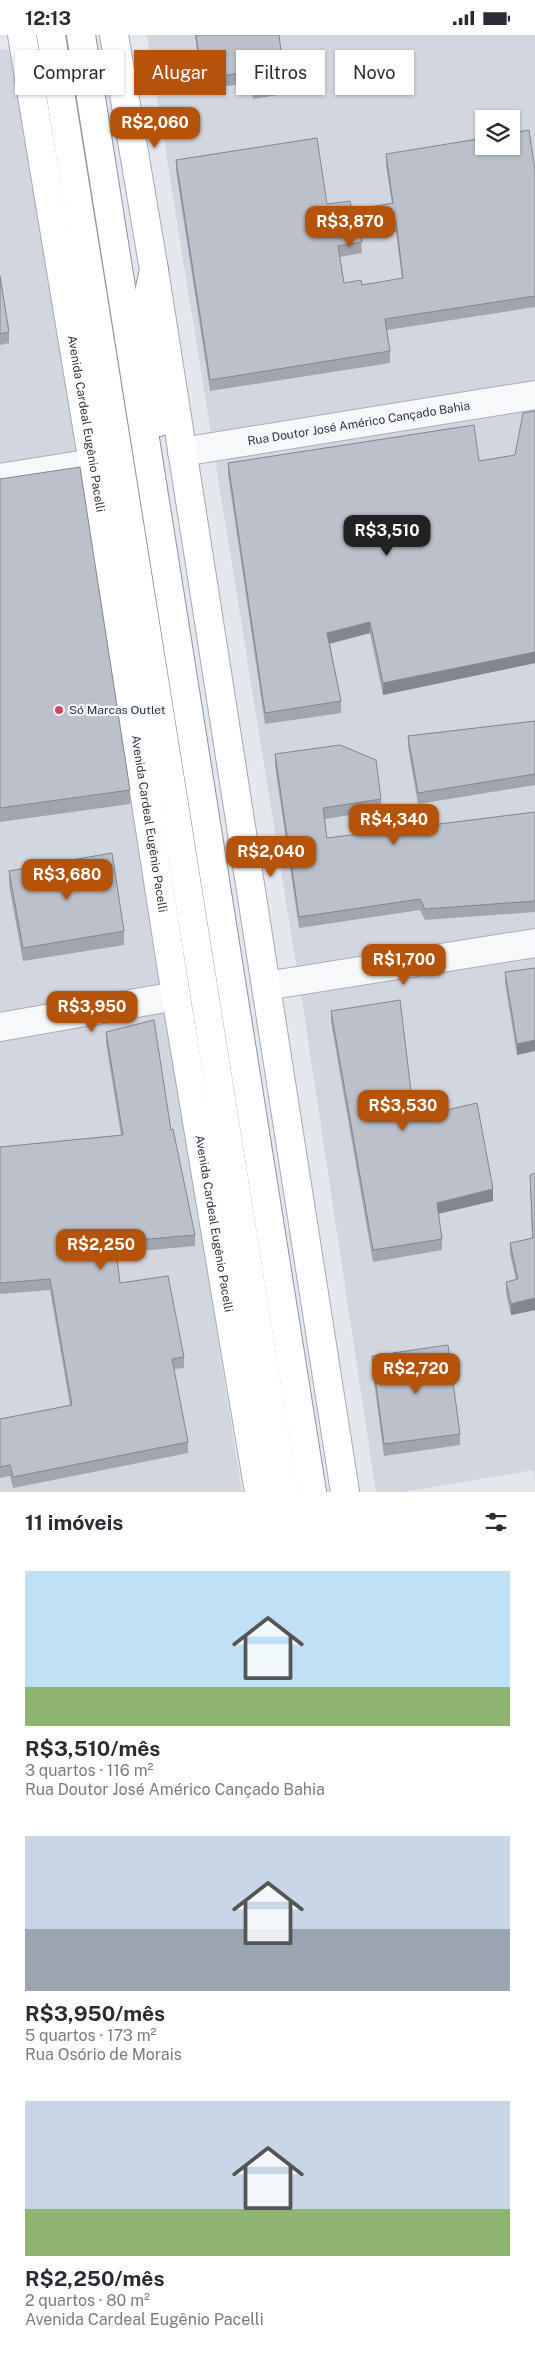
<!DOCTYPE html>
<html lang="pt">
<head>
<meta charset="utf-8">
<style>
	:root { --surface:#fff; --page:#f2f2f3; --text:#2b2b33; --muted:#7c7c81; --accent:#b45309 }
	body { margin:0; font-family:"Public Sans",sans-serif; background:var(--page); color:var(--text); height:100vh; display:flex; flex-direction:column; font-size:19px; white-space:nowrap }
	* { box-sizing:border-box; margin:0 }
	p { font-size:16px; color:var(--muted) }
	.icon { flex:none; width:28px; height:28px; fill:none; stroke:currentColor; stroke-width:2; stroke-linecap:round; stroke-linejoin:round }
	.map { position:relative; height:1457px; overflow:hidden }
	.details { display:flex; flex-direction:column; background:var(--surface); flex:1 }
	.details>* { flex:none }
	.banner { position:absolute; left:15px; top:15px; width:505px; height:45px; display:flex; gap:10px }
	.controls { position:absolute; left:475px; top:75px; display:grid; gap:10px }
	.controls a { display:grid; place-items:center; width:45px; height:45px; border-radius:0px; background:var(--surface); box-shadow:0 1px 4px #0004; font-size:25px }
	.price { position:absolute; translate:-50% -42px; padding:0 11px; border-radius:10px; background:var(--accent); color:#fff; font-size:16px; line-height:32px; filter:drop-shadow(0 1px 2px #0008) }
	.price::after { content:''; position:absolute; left:50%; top:30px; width:15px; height:11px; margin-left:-8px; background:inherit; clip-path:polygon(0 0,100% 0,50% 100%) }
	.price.selected { background:#222; color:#fff }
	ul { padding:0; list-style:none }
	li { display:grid; align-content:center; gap:10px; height:265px; padding:0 25px }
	li span { display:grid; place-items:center; height:155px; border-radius:0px; color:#555 }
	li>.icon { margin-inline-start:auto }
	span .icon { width:90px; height:90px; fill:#fffc; stroke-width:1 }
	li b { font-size:21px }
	h2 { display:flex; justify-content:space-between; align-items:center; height:60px; padding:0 25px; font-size:21px }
	.tag { padding:0 18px; border-radius:0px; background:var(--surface); box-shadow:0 1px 4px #0004; font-size:18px; line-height:45px }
	.tag.selected { background:var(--accent); color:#fff }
	.status { display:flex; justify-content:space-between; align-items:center; height:35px; padding:0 25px; background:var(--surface); direction:ltr }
	.status svg { height:14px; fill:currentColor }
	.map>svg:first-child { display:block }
	.built { fill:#d2d6de; fill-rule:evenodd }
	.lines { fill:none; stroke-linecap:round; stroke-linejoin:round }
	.minor-casing { stroke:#a9aeb7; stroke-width:30 }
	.major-casing { stroke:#a3abb8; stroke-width:30 }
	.highway-casing { stroke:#8b94a3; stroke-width:30 }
	.minor { stroke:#f7f8fa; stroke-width:28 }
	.major { stroke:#fff; stroke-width:28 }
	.highway { stroke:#fff; stroke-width:28 }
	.wall { fill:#a1a5ae; fill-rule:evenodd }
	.shaded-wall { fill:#83868d }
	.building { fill:#bbc0ca; stroke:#83868d; fill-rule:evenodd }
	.poi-dot { fill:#d1495b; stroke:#f4f6f9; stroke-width:2 }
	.labels { text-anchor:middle; stroke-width:4.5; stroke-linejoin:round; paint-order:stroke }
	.street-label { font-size:12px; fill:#2b3445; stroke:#f4f6f9 }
	.poi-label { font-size:12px; fill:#2b3445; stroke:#f4f6f9; text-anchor:start }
</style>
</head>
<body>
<div class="status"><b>12:13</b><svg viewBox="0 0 49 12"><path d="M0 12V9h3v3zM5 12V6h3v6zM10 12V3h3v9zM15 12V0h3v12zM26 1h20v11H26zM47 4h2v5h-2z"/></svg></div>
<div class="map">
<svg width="535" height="1457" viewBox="0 0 535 1457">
	<rect width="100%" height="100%" fill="#e4e7ec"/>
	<g class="built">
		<path d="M147 0H535V1449L533 1435 404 1457H376L304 978ZM484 84H511V111H484Z"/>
		<polygon points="10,14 74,397 242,1457 0,1457 0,15"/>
	</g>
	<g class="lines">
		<g class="minor-casing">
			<g id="minor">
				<path id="s1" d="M182 417 535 360"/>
				<polyline points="0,443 93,428"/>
				<polyline points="266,951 535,908"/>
				<polyline points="0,992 176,961"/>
			</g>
		</g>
		<g class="major-casing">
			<g id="major">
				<path id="s2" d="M22 0 93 428 176 961 259 1457"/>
				<polyline points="114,0 154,235 345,1457"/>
			</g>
		</g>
		<g class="highway-casing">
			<g id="highway">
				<polyline points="51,0 284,1457"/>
				<polyline points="81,0 312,1457"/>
				<polyline points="154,235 149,258 159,387"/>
				<polyline points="93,428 96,350"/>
			</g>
		</g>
		<use href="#minor" class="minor"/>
		<use href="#major" class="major"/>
		<use href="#highway" class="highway"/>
	</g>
	<g class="wall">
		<polygon points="195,0 279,0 285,48 285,59 253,64 251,48 202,54"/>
		<path d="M386 119 535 136V272L387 295 390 316V328L210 356 176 136V125L327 169 352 175 392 169 386 131ZM396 197 402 244 362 250 344 248 340 222 362 218 361 202Z"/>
		<polygon points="0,241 9,297 9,308 0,310"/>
		<polygon points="535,376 535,628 383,660 370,598 330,609 341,666 341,678 265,689 228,439 228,428 479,426 515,420"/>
		<polygon points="0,444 130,755 130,769 0,787"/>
		<polygon points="535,686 535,750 418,769 408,712 408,701"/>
		<polygon points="275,719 381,764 381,775 325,784 327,803 535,777 535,877 425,885 420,875 299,893 275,731"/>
		<polygon points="9,836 124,896 124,910 23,926 9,850"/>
		<polygon points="535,933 517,1020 505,948 505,937"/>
		<polygon points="331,976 412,1064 433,1078 493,1166 438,1179 442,1204 442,1215 373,1227 331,987"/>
		<polygon points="106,997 171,1095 195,1200 195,1211 116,1218 120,1248 184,1322 184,1333 174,1334 188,1407 188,1418 13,1453 10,1441 0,1443 0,1384 70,1370 50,1255 0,1259 0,1112 121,1100 106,1008"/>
		<polygon points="535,1138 535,1275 511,1280 506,1258 506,1247 516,1245 510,1219 510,1208 532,1203 530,1140"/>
		<polygon points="372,1321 460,1399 460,1410 384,1421 372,1332"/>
	</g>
	<g class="shaded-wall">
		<polygon points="370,587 370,598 327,609 327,598"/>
		<polygon points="535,617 535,628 383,660 383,648"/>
		<polygon points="535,1005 535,1016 517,1020 517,1009"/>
		<polygon points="493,1154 493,1166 437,1179 437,1168"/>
		<polygon points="535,1263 535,1275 511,1280 511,1269"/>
	</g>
	<g class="building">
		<polygon points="196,0 279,0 285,48 253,52 251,37 202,43"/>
		<path d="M529 95 535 136V261L385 284 390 316 210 345 176 125 317 103 327 169 350 166 352 175 393 168 386 119 484 103V111H511V98ZM396 186 403 243 362 250 361 245 344 248 338 211 362 207 360 191Z"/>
		<polygon points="0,241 9,297 0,299"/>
		<polygon points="535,376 535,617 383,648 370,587 327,598 341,666 265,678 228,428 474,390 479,426 515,420 523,378"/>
		<polygon points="80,432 130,755 0,773 0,444"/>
		<polygon points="535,686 535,739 418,758 408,701"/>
		<polygon points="340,710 376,725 381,764 323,773 327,803 535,777 535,866 425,874 420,864 299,882 275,719"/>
		<polygon points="112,818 124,896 23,913 9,836"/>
		<polygon points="535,933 535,1005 517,1009 505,937"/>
		<polygon points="400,965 412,1064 426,1063 433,1078 477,1068 493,1154 437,1168 442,1204 373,1215 331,976"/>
		<polygon points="154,985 171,1095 173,1094 195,1200 115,1207 120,1248 168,1241 184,1322 172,1324 188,1407 13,1442 10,1430 0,1432 0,1384 72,1370 50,1244 0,1248 0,1112 123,1100 106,997"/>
		<polygon points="535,1138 535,1263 511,1269 506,1247 518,1244 510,1208 533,1203 530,1140"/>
		<polygon points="448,1310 460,1399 384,1409 372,1321"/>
	</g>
	<circle class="poi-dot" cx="59" cy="675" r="5"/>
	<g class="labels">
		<g class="street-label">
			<text dy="4" stroke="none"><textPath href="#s2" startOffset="394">Avenida Cardeal Eugênio Pacelli</textPath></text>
			<text dy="4" stroke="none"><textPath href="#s1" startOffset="179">Rua Doutor José Américo Cançado Bahia</textPath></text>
			<text dy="4" stroke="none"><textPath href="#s2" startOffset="799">Avenida Cardeal Eugênio Pacelli</textPath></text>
			<text dy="4" stroke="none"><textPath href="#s2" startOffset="1204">Avenida Cardeal Eugênio Pacelli</textPath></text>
		</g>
		<g class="poi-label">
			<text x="69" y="679">Só Marcas Outlet</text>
		</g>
	</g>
</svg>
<div class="controls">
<a><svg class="icon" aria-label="layers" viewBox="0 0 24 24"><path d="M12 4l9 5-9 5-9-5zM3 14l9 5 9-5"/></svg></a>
</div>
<b class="price" style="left:155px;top:114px">R$2,060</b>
<b class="price" style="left:350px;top:213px">R$3,870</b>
<b class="price selected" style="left:387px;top:522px">R$3,510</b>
<b class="price" style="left:394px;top:811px">R$4,340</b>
<b class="price" style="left:271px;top:843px">R$2,040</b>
<b class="price" style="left:67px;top:866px">R$3,680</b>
<b class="price" style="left:404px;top:951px">R$1,700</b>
<b class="price" style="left:92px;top:998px">R$3,950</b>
<b class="price" style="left:403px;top:1097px">R$3,530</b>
<b class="price" style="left:101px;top:1236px">R$2,250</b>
<b class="price" style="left:416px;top:1360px">R$2,720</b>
<div class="banner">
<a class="tag">Comprar</a>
<a class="tag selected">Alugar</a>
<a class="tag">Filtros</a>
<a class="tag">Novo</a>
</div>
</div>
<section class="details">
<h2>11 imóveis<svg class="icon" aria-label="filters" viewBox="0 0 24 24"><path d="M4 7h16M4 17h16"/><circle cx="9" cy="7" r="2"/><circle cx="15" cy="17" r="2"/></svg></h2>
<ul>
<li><span style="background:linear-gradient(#bfe0f5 75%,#8fb573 0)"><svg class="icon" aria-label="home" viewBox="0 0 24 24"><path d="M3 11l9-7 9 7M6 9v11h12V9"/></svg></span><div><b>R$3,510/mês</b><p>3 quartos · 116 m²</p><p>Rua Doutor José Américo Cançado Bahia</p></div></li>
<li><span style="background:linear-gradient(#c9d6e8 60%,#9aa5b1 0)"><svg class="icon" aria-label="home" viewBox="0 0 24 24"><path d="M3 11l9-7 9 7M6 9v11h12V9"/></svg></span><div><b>R$3,950/mês</b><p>5 quartos · 173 m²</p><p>Rua Osório de Morais</p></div></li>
<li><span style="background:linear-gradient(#c9d6e8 70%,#8fb573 0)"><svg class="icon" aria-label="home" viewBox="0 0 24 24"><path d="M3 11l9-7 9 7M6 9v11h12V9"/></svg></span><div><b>R$2,250/mês</b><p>2 quartos · 80 m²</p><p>Avenida Cardeal Eugênio Pacelli</p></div></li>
</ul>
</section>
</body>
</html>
